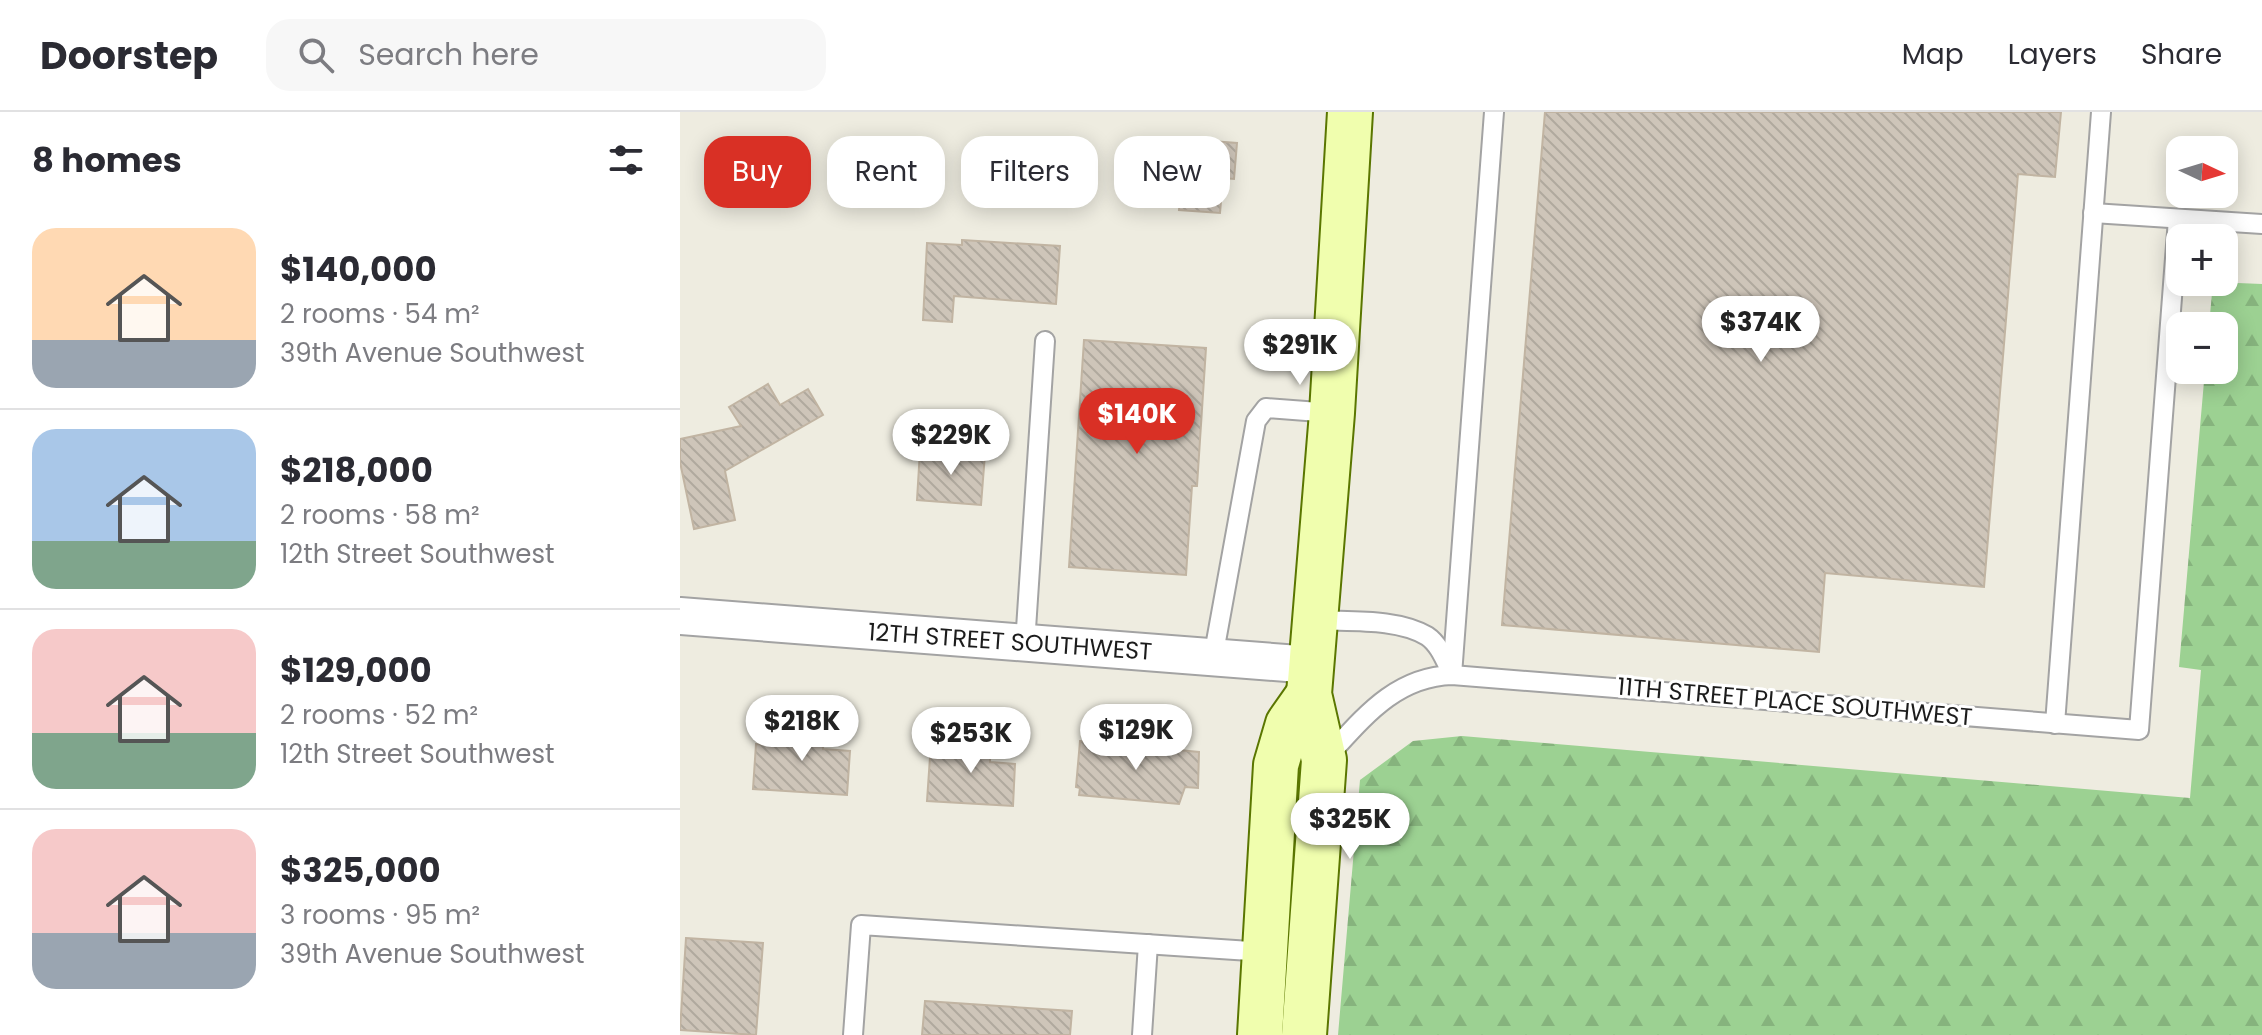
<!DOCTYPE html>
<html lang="en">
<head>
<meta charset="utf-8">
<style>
	:root { --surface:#fff; --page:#f7f7f7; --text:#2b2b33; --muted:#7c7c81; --line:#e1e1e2; --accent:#d93025 }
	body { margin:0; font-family:Poppins,sans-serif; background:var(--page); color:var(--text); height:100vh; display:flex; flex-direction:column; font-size:30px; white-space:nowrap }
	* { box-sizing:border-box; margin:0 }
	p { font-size:26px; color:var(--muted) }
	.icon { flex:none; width:44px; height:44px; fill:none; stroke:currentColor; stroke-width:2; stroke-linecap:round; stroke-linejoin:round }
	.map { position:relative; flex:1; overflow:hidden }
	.panel { display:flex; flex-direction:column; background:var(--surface); width:680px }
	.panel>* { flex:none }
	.guide { position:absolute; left:24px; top:24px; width:760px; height:72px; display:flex; gap:16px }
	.needle { width:52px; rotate:94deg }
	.tools { position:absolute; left:1486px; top:24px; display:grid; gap:16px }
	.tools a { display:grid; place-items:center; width:72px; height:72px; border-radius:16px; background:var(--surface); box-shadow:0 4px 20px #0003; font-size:40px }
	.price { position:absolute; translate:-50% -68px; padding:0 18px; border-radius:28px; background:#fff; color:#222; font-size:26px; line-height:52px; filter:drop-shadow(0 2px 4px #0008) }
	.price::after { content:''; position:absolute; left:50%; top:48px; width:24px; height:18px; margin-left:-12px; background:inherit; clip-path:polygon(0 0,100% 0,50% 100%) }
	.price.on { background:var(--accent); color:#fff }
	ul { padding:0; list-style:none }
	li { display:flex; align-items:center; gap:24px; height:200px; padding:0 32px }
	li+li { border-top:2px solid var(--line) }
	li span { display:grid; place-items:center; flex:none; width:224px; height:160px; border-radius:24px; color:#555 }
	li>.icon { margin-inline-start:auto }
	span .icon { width:96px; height:96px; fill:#fffc; stroke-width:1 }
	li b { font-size:34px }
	h2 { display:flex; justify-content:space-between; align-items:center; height:96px; padding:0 32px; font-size:34px }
	.pill { padding:0 28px; border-radius:24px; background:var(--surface); box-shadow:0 4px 20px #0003; font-size:28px; line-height:72px }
	.pill.on { background:var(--accent); color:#fff }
	header { display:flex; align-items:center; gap:48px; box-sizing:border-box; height:112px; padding:0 40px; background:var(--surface); border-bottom:2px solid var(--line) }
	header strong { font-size:38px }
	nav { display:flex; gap:44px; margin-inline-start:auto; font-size:28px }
	.search { width:560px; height:72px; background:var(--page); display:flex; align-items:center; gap:20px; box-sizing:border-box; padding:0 28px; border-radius:24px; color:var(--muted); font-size:30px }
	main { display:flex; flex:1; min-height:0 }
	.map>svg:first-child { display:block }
	.forest { fill:url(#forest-firs) }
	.building { fill:url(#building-back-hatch); stroke:#c1b4a2; stroke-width:2 }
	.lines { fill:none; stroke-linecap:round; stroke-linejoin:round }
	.lane-casing { stroke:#a3a3a3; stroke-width:22 }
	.street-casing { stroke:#a3a3a3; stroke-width:40 }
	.secondary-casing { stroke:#5a7600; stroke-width:48 }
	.lane { stroke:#fff; stroke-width:18 }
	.street { stroke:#fff; stroke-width:36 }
	.secondary { stroke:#f0feae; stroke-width:44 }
	.labels { text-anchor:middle; stroke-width:6; stroke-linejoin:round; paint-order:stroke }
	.street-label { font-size:24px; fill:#1c1c1c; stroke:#fff }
</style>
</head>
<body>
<header>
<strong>Doorstep</strong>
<div class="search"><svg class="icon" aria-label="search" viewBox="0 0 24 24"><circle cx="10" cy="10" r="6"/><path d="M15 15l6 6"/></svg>Search here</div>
<nav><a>Map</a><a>Layers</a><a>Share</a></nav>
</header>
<main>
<section class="panel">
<h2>8 homes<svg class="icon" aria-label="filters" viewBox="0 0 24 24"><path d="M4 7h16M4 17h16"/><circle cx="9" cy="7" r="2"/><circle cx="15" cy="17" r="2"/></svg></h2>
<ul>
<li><span style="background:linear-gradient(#ffd9b3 70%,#9aa5b1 0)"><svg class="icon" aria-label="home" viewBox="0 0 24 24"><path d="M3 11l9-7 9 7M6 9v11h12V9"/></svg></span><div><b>$140,000</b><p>2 rooms · 54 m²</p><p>39th Avenue Southwest</p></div></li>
<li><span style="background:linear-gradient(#a9c7e8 70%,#7fa58c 0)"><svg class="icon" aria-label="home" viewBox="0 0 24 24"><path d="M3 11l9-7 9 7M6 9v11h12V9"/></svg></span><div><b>$218,000</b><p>2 rooms · 58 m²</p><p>12th Street Southwest</p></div></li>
<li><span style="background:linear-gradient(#f6c9c9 65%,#7fa58c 0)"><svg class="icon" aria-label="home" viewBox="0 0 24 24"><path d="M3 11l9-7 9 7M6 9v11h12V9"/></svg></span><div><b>$129,000</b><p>2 rooms · 52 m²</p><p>12th Street Southwest</p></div></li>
<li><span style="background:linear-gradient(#f6c9c9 65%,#9aa5b1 0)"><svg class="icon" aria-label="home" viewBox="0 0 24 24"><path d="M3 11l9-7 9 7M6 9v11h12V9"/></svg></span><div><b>$325,000</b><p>3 rooms · 95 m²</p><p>39th Avenue Southwest</p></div></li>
</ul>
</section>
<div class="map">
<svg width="1582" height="923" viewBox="0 0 1582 923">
	<defs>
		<pattern id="forest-firs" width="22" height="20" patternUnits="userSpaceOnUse" patternTransform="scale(2)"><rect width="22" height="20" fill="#9cd192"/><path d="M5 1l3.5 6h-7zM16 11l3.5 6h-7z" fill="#86b37d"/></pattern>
		<pattern id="building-back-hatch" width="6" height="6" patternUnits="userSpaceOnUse" patternTransform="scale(2)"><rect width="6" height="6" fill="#cec5b9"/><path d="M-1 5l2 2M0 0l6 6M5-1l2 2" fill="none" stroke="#b0a99e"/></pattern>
	</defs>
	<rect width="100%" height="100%" fill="#eeece0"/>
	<polygon class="forest" points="1533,170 1582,172 1582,923 658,923 680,668 733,629 782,624 1510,686 1521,558 1499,555 1525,258 1544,258 1544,214 1529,214"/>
	<g class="building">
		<polygon points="865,0 1381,0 1375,65 1338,62 1304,475 1145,461 1139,540 822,513"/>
		<polygon points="504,27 557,31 554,67 543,66 540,101 499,98"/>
		<polygon points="306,37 336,38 334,75 305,74"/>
		<polygon points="282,128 380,134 376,192 274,184 272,210 243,208 247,131 282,133"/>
		<polygon points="404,228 526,236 517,374 512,374 506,463 389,455"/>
		<polygon points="88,272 100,293 128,277 143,303 45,359 55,408 14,417 0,350 0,327 61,314 49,295"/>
		<polygon points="240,338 305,342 301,393 237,388"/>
		<polygon points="106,609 145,612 143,637 170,639 167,683 73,677 76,632 105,634"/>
		<polygon points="272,622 311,624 310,650 335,652 333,694 247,689 250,645 270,646"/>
		<polygon points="400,629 519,640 518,676 505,675 499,692 399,683 400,676 396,675"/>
		<polygon points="6,826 83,831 76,923 0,918"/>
		<polygon points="245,889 392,899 390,923 242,923"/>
	</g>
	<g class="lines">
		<g class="lane-casing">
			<g id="lane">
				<polyline points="1413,101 1582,112"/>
				<path d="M636 508C669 510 717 506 747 524 759 532 765 548 771 560"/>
				<polyline points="345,532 365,229"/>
				<polyline points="533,546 576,309 586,296 652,301"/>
				<polyline points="772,563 814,0"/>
				<polyline points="1375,612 1421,0"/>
				<path d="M647 645C684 605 715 565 772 563L1459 618 1498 107"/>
				<polyline points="173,923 181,813 585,840"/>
				<polyline points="462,923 468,832"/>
			</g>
		</g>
		<g class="street-casing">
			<polyline id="street" points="0,504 632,553"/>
		</g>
		<g class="secondary-casing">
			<g id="secondary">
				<polyline points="580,923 596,653 608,612 629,582"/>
				<polyline points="624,923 644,648 629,582 652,301 670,0"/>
			</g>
		</g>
		<use href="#lane" class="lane"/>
		<use href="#street" class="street"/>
		<use href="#secondary" class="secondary"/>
	</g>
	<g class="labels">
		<g class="street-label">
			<text transform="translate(330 530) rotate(4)" y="8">12TH STREET SOUTHWEST</text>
			<text transform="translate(1115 590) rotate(5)" y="8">11TH STREET PLACE SOUTHWEST</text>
		</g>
	</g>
</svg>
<div class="tools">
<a><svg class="needle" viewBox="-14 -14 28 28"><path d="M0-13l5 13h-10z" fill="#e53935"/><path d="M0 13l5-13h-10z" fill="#7c7c81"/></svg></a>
<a>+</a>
<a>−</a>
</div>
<b class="price" style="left:1081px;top:252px">$374K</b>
<b class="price" style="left:620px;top:275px">$291K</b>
<b class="price on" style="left:457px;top:344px">$140K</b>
<b class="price" style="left:271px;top:365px">$229K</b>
<b class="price" style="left:122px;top:651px">$218K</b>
<b class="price" style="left:456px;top:660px">$129K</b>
<b class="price" style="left:291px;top:663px">$253K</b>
<b class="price" style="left:670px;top:749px">$325K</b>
<div class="guide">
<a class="pill on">Buy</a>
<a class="pill">Rent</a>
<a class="pill">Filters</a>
<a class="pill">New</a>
</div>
</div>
</main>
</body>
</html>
